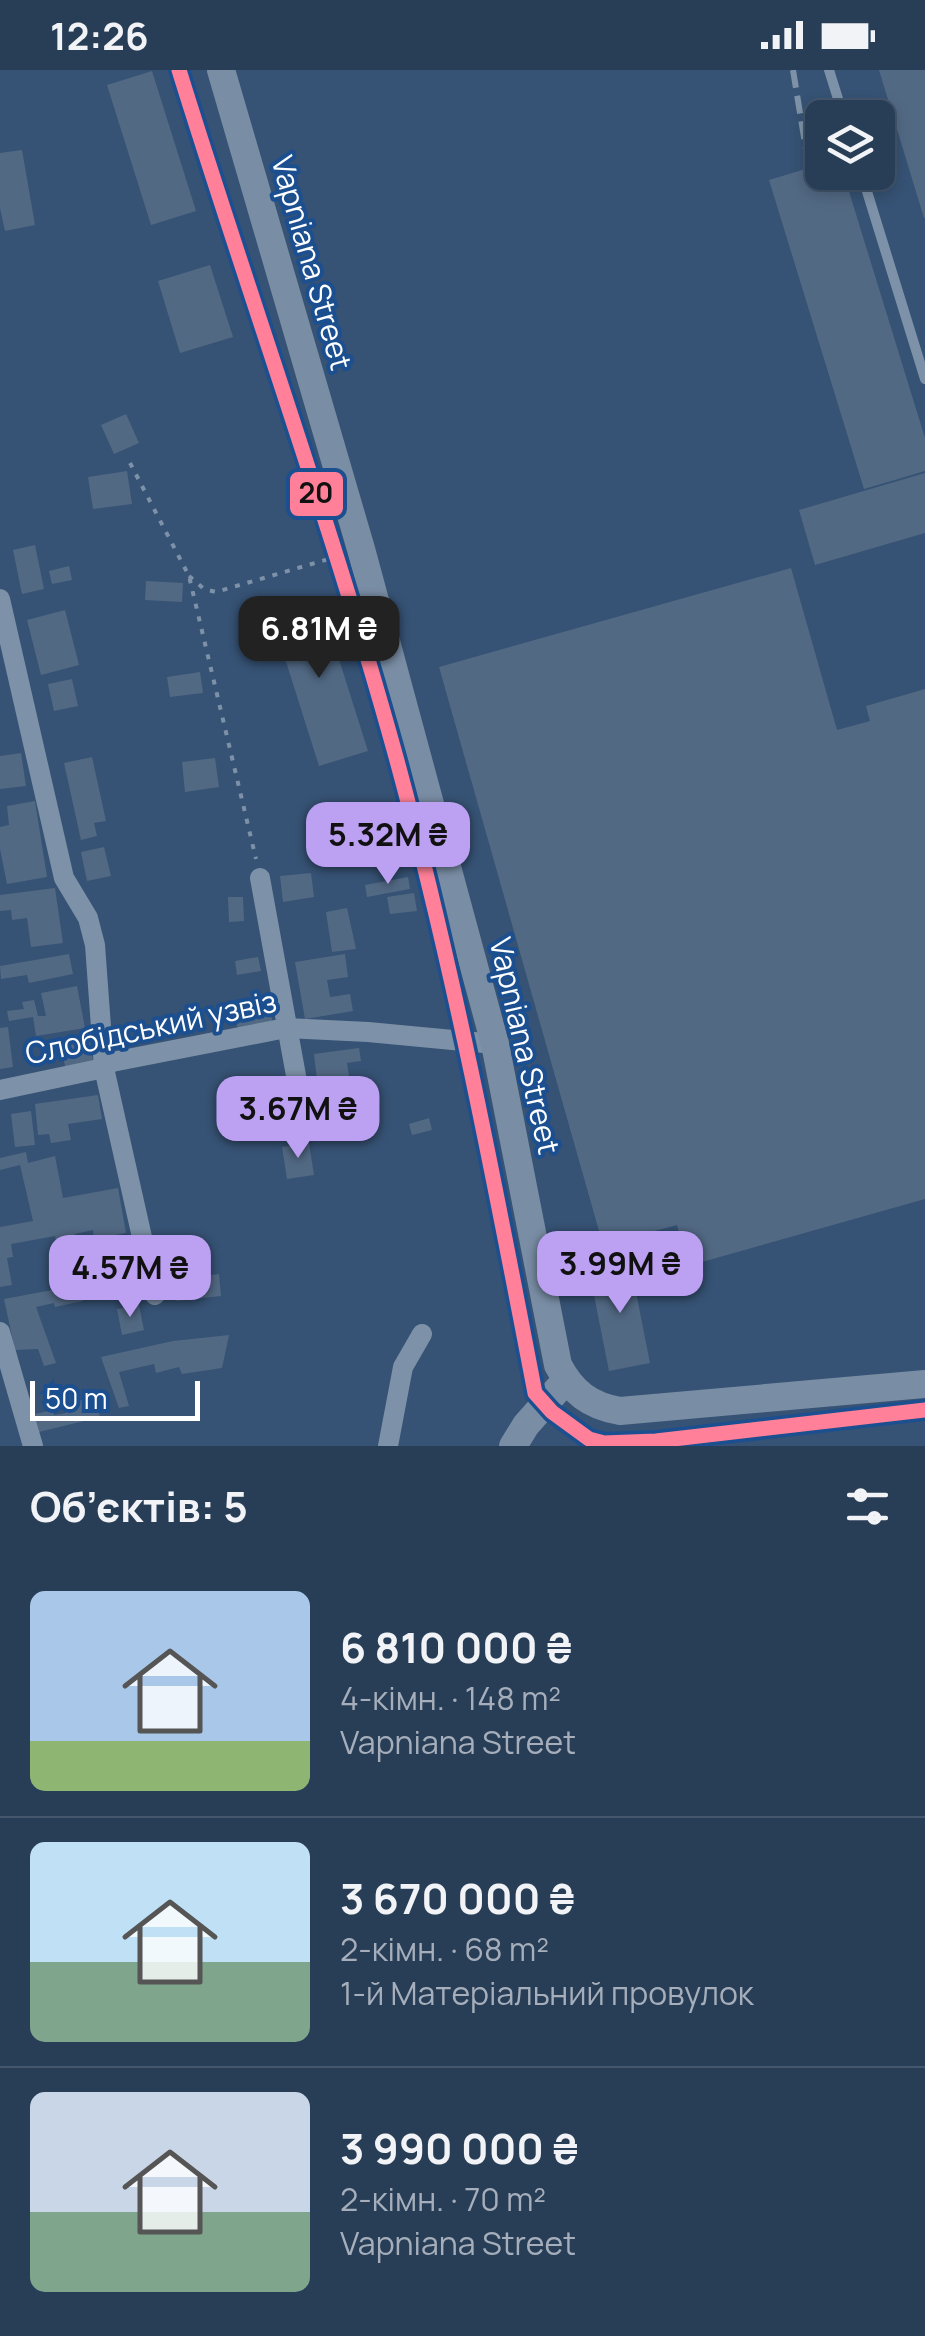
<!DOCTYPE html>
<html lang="uk">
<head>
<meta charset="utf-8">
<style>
	:root { --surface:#283e57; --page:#30455d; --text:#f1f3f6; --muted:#a5aeba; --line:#44576d; --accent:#bca0f2 }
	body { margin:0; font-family:Manrope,sans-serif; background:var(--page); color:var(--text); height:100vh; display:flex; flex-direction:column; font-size:38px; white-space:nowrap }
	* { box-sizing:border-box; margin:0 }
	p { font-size:32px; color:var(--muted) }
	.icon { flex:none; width:55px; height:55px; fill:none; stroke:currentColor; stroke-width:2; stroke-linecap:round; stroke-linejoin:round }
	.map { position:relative; height:1376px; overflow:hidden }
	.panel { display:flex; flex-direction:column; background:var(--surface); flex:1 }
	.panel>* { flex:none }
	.controls { position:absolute; left:805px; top:30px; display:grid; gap:20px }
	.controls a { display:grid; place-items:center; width:90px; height:90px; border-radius:15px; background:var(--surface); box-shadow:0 5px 15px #0003,0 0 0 2px var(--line); font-size:50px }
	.scale { position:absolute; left:30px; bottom:25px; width:170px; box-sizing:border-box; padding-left:10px; border:5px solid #fff; border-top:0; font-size:28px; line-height:35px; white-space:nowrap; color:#fff; -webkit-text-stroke:8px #1b4f8f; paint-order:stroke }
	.price { position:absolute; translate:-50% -85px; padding:0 22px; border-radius:20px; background:var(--accent); color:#111; font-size:32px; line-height:65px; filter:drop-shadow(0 2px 5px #0008) }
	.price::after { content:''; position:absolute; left:50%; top:60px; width:30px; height:22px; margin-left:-15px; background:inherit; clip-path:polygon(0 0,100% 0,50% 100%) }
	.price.selected { background:#222; color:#fff }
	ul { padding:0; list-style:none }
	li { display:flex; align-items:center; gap:30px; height:250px; padding:0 30px }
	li+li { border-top:2px solid var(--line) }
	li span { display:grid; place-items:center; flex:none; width:280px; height:200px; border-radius:15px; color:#555 }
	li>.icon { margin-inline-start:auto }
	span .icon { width:120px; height:120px; fill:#fffc; stroke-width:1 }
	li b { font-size:42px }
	h2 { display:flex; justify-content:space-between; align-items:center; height:120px; padding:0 30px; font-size:42px }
	.status { display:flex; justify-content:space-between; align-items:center; height:70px; padding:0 50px; background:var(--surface); direction:ltr }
	.status svg { height:28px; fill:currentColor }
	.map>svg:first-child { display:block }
	.building { fill:#526984 }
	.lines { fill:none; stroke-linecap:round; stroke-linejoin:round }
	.path { stroke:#7d92a8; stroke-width:4; stroke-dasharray:5 8; stroke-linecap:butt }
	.lane { stroke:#7d92a8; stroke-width:10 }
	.street { stroke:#7d92a8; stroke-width:20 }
	.secondary { stroke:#798da4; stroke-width:28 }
	.rail { stroke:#7e92a7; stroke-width:6; stroke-dasharray:18 8; stroke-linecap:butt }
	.tram-1-casing { stroke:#1b4f8f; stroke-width:22 }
	.tram-1 { stroke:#ff8098; stroke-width:15 }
	.labels { text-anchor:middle; stroke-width:8; stroke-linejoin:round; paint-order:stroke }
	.street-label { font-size:30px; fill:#fff; stroke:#1b4f8f }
	.line-badge { stroke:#1b4f8f; stroke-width:4 }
	.pale-badge-label { font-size:28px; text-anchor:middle; font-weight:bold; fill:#111 }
</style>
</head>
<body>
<div class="status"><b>12:26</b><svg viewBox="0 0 49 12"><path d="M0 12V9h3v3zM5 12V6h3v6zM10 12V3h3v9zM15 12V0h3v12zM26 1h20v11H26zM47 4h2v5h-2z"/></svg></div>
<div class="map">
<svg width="925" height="1376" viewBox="0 0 925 1376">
	<rect width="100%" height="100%" fill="#365274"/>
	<g class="building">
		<polygon points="879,0 925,0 925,148 924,148"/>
		<polygon points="152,1 196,141 151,155 107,15"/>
		<polygon points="22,80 35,155 5,161 0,138 0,83"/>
		<polygon points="822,94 822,102 843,102 925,368 925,401 864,419 769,110"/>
		<polygon points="210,195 233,267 180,283 158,211"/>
		<polygon points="126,344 139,373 114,384 101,355"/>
		<polygon points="127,401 132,434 93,439 88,407"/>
		<polygon points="925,403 925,463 815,495 799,440"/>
		<polygon points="35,475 44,519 22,524 13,480"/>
		<polygon points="69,496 72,510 52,514 49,501"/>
		<polygon points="791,498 837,660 870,651 866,636 925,619 925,1129 688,1196 677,1155 603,1175 439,597"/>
		<polygon points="146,511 183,513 182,532 145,530"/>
		<polygon points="319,526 368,681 319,696 270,541"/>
		<polygon points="65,540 79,595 41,605 27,550"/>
		<polygon points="200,602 203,623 170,627 167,607"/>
		<polygon points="72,609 78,636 54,641 48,614"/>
		<polygon points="21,683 26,716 0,719 0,686"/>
		<polygon points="92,687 106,751 94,753 97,766 81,770 64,693"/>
		<polygon points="215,688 219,717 185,722 182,692"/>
		<polygon points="35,731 47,807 7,814 0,779 0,757 9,755 7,736"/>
		<polygon points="389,748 398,777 366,787 357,757"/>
		<polygon points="104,777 111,806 87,811 81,782"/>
		<polygon points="311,803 314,827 283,832 280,806"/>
		<polygon points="408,807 410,819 367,827 365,815"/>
		<polygon points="55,818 63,873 31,877 27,848 12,850 11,840 0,841 0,825"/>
		<polygon points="414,823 417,841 390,844 387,827"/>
		<polygon points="228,827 243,827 244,851 229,852"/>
		<polygon points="347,838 356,879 332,882 326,842"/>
		<polygon points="69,884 73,904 29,913 27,905 1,909 0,896"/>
		<polygon points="345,884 348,907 327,910 330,927 350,924 353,941 305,949 295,892"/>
		<polygon points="258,887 261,901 237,905 235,891"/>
		<polygon points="77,916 85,958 36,966 33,947 9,951 7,941 24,939 22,932 34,930 38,946 46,946 41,923"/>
		<polygon points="270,940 273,954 238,960 235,947"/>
		<polygon points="8,957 13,997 0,999 0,958"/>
		<polygon points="89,971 94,995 66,1001 61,977"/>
		<polygon points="359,978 361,991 347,993 349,1006 317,1010 314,984"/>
		<polygon points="98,1025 102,1049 68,1054 71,1070 51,1073 49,1064 38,1065 35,1034"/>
		<polygon points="31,1041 35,1075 15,1077 11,1044"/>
		<polygon points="429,1048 432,1060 412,1065 409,1054"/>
		<polygon points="309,1073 314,1105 287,1109 282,1077"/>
		<polygon points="26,1082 28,1093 55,1086 63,1128 118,1118 126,1163 94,1169 93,1160 75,1164 78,1181 58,1185 55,1166 11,1174 13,1187 7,1188 12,1215 0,1217 0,1157 33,1151 20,1095 0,1100 0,1088"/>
		<polygon points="630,1192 650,1293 609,1301 589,1200"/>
		<polygon points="219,1204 221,1226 176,1231 173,1210"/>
		<polygon points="133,1205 136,1218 82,1227 83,1231 55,1237 54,1233 36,1237 56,1293 44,1296 38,1279 15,1280 4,1229"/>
		<polygon points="139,1235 144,1260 122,1265 117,1239"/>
		<polygon points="229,1265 222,1298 182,1304 179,1297 156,1303 154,1294 119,1302 129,1336 119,1338 101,1287 173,1271"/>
		<polygon points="95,1327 100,1347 39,1362 35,1344 53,1340 54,1345 66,1343 64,1334"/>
	</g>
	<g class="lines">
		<g class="path">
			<polyline points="130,393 189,506 256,789"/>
			<polyline points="189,506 204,519 216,522 339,486"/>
		</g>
		<g class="lane">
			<polyline points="829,0 844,48"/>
			<polyline points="861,102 925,309"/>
		</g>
		<g class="street">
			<polyline points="0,529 64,808 88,848 95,875 104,998 155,1225"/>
			<polyline points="260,808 301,1033"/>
			<polyline points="0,1020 104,998 112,992 286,958 368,962 495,974"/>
			<polyline points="0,1262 33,1376"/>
			<polyline points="388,1376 403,1297 422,1264"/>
		</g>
		<g class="secondary">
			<path d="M221 0 361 479 495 974 558 1295C572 1322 590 1336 620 1341L925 1314"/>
			<polyline points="513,1376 526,1355 566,1310"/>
		</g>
		<polyline class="rail" points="793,0 809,98"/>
		<g class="tram-1-casing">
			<path id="tram-1" d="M179 0C250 229 332 455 396 687 453 896 494 1109 535 1323L552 1342 589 1369 604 1373 656 1371 925 1340"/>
		</g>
		<use href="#tram-1" class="tram-1"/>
	</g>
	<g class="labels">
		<g class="street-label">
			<text transform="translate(311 193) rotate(74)" y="10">Vapniana Street</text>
			<text transform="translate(151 958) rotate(-12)" y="10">Слобідський узвіз</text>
			<text transform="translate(524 976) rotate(77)" y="10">Vapniana Street</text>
		</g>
	</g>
	<rect class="line-badge" x="288" y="400" width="57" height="48" rx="10" fill="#ff8098"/>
	<g class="pale-badge-label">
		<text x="316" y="433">20</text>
	</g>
</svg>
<div class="controls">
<a><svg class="icon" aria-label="layers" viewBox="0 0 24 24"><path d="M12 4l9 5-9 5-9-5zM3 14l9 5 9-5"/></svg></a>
</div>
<div class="scale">50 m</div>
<b class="price selected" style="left:319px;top:611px">6.81M ₴</b>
<b class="price" style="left:388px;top:817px">5.32M ₴</b>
<b class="price" style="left:298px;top:1091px">3.67M ₴</b>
<b class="price" style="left:620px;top:1246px">3.99M ₴</b>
<b class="price" style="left:130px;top:1250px">4.57M ₴</b>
</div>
<section class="panel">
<h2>Об’єктів: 5<svg class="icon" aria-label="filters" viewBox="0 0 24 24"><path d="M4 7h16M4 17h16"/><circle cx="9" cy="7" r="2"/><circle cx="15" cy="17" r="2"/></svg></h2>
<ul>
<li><span style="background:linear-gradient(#a9c7e8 75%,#8fb573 0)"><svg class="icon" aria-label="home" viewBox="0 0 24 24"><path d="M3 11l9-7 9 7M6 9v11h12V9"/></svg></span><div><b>6 810 000 ₴</b><p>4-кімн. · 148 m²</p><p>Vapniana Street</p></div></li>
<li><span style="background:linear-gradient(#bfe0f5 60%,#7fa58c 0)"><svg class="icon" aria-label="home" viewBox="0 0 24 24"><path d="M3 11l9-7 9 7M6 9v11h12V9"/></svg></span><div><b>3 670 000 ₴</b><p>2-кімн. · 68 m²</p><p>1-й Матеріальний провулок</p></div></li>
<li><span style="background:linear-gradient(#c9d6e8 60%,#7fa58c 0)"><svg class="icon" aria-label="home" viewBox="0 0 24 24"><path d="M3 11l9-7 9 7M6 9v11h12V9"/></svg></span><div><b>3 990 000 ₴</b><p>2-кімн. · 70 m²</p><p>Vapniana Street</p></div></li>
</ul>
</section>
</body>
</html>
